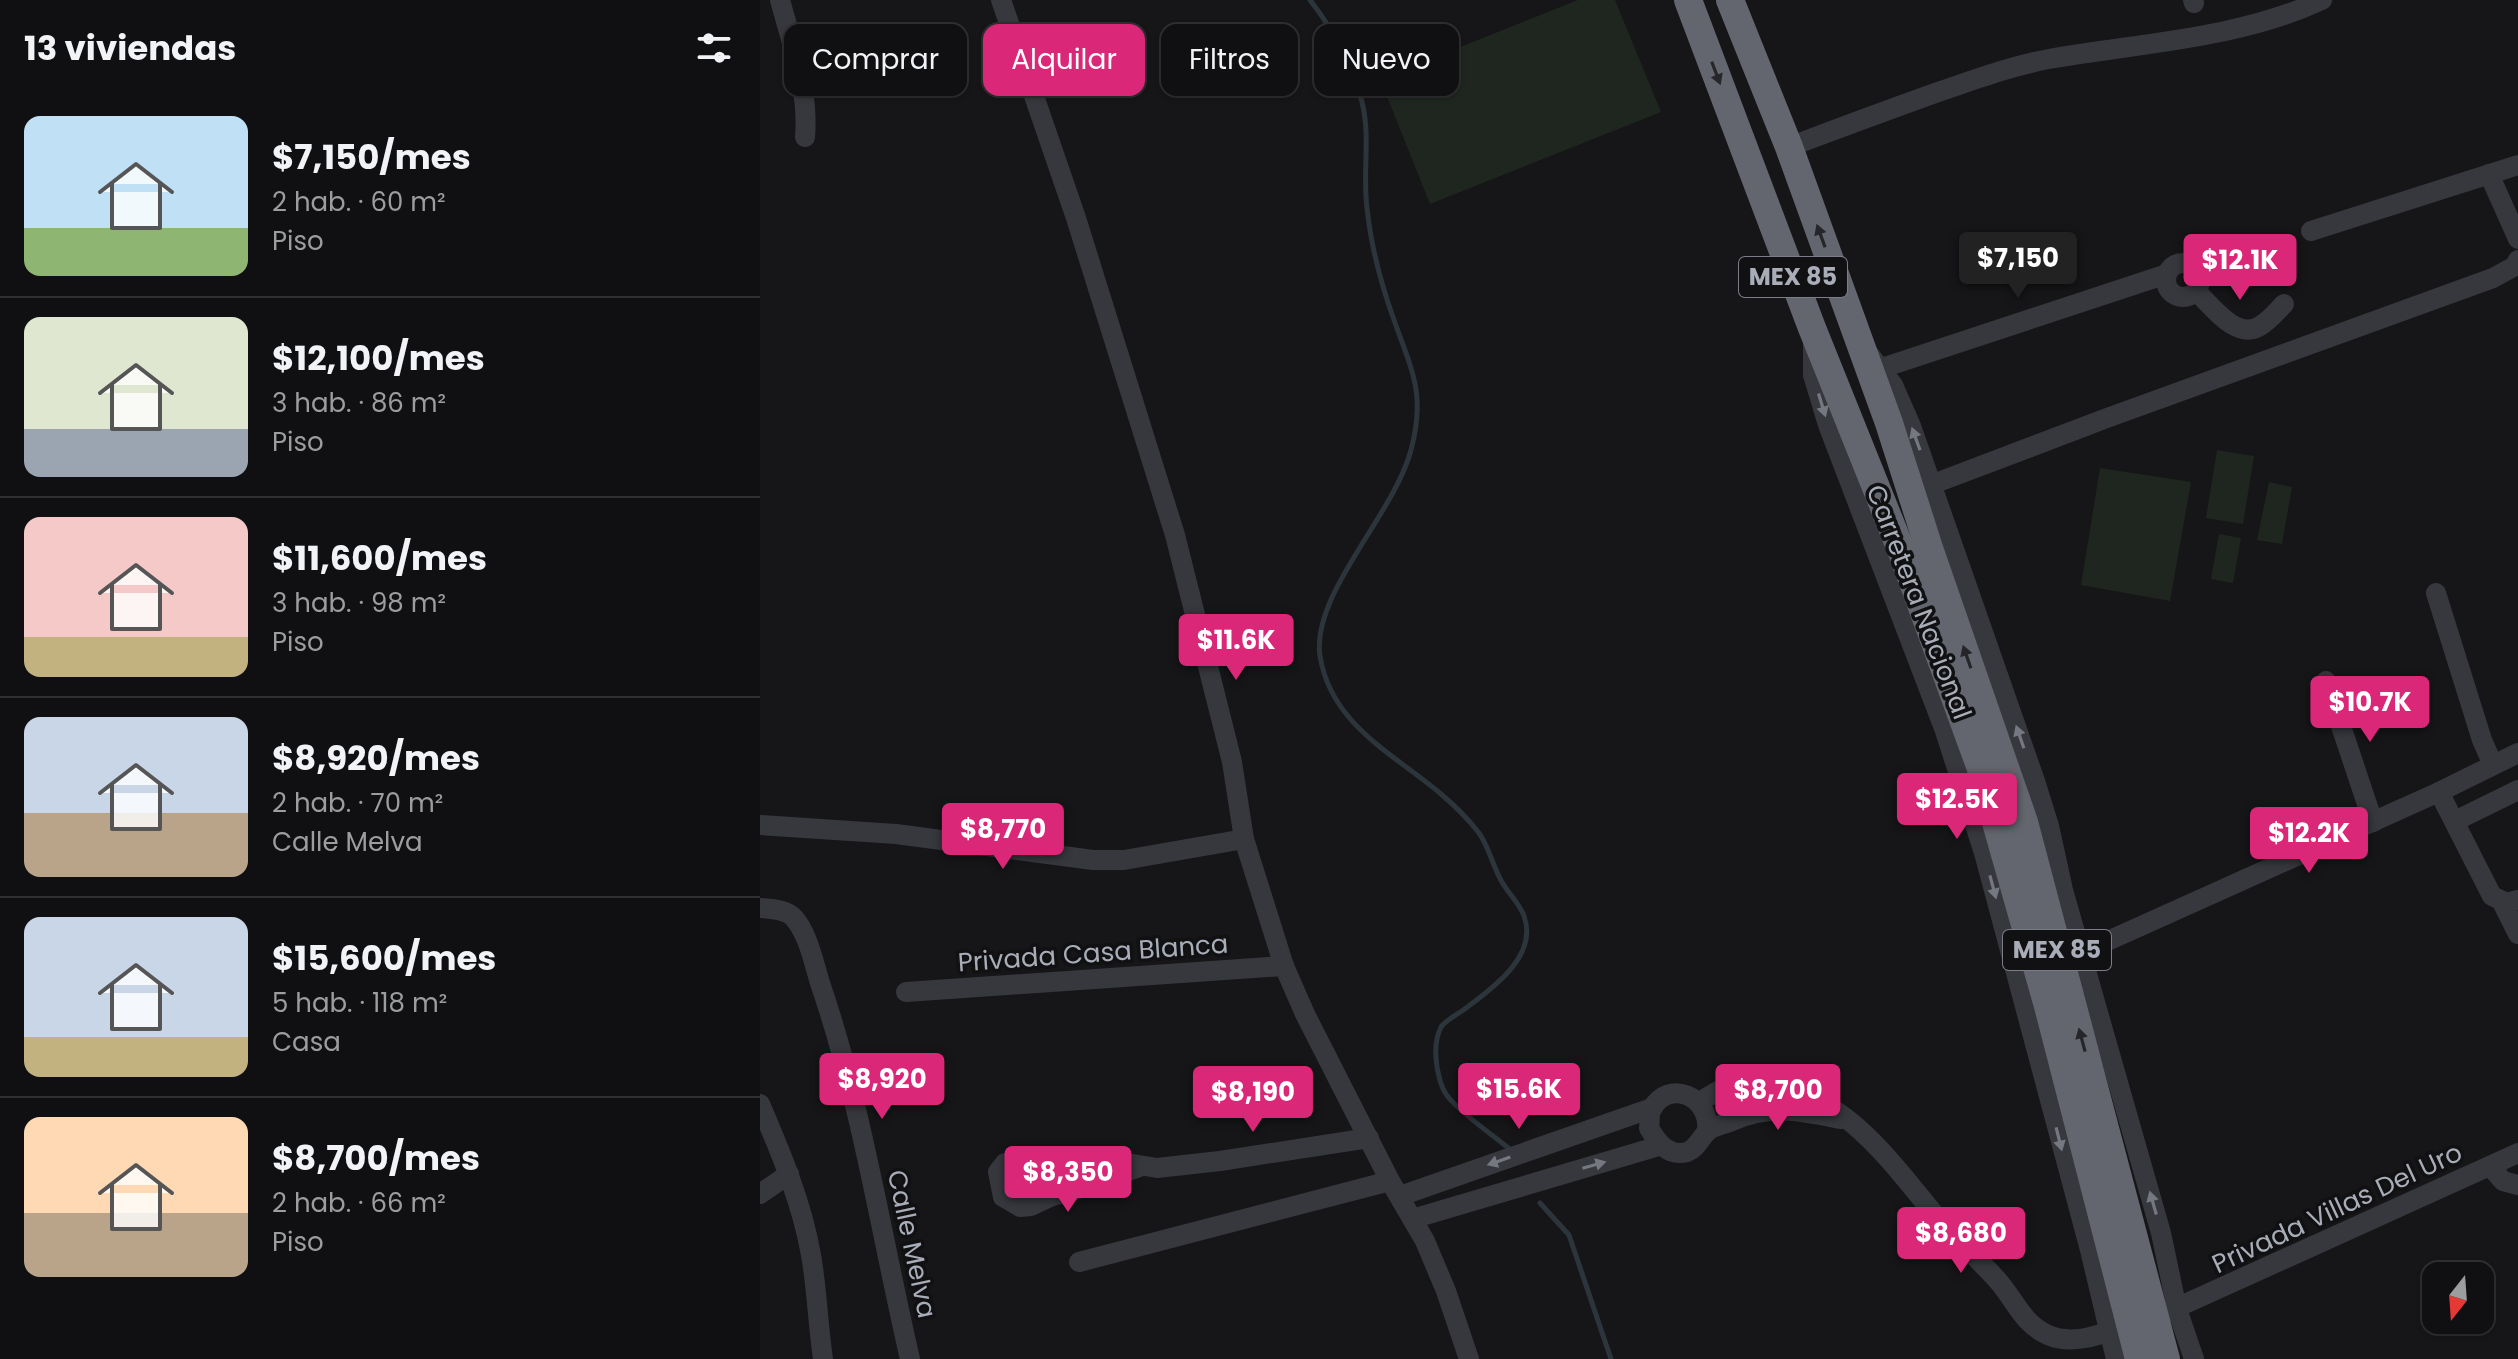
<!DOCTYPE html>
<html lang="es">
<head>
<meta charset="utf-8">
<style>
	:root { --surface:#101012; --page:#19191b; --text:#f1f3f6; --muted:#9c9d9f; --line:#303032; --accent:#db2777 }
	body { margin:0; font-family:Poppins,sans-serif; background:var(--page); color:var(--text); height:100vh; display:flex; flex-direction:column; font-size:30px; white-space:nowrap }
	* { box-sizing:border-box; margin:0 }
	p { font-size:26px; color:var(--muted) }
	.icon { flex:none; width:44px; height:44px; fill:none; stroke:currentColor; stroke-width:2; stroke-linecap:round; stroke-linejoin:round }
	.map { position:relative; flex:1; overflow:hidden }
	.side { display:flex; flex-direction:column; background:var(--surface); width:760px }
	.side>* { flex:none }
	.hud { position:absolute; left:24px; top:24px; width:760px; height:72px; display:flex; gap:16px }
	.needle { width:52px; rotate:197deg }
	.fabs { position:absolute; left:1662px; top:1262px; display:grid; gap:16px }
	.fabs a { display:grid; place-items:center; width:72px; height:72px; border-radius:16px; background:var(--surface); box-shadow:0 2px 6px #0004,0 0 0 2px var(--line); font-size:40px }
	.price { position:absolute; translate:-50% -68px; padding:0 18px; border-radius:8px; background:var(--accent); color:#fff; font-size:26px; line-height:52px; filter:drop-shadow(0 2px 4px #0008) }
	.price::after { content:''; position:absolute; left:50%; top:48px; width:24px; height:18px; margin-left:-12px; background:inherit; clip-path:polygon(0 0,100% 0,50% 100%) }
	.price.current { background:#222; color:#fff }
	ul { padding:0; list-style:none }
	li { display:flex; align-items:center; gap:24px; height:200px; padding:0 24px }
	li+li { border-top:2px solid var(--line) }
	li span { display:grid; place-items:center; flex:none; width:224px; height:160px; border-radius:16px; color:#555 }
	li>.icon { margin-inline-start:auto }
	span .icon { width:96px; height:96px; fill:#fffc; stroke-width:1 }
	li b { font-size:34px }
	h2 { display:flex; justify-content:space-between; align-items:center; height:96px; padding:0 24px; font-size:34px }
	.tag { padding:0 28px; border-radius:16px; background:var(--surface); box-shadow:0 2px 6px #0004,0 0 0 2px var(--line); font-size:28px; line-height:72px }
	.tag.current { background:var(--accent); color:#fff }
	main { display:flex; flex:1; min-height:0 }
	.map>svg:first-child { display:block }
	.green { fill:#1e261f }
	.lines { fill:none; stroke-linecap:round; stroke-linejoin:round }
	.stream { stroke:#2c353c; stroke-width:5 }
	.minor { stroke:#37383d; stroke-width:20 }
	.highway { stroke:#63666e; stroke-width:28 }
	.oneway { fill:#26262a }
	.oneway2 { fill:#757881 }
	.labels { text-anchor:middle; stroke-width:7; stroke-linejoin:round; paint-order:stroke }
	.shield { fill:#111113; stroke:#7b7e86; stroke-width:2 }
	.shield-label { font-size:24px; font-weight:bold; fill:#a8adb8 }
	.street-label { font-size:26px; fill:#a8adb8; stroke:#111113 }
</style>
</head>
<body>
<main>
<section class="side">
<h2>13 viviendas<svg class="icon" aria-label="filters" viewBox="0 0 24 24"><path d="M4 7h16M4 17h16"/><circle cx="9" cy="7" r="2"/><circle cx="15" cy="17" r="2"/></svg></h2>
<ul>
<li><span style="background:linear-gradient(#bfe0f5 70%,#8fb573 0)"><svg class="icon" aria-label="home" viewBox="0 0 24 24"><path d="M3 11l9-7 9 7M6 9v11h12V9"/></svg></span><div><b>$7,150/mes</b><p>2 hab. · 60 m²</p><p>Piso</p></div></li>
<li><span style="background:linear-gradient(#dfe7d0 70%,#9aa5b1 0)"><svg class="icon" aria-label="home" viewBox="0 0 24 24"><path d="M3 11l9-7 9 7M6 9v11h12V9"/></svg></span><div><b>$12,100/mes</b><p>3 hab. · 86 m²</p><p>Piso</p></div></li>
<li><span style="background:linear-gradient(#f6c9c9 75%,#c2b280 0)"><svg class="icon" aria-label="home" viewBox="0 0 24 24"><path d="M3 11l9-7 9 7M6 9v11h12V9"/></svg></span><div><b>$11,600/mes</b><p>3 hab. · 98 m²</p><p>Piso</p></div></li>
<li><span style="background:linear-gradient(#c9d6e8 60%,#b9a48a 0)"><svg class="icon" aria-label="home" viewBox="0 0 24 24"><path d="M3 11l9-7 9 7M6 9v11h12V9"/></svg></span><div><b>$8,920/mes</b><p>2 hab. · 70 m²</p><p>Calle Melva</p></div></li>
<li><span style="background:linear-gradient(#c9d6e8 75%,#c2b280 0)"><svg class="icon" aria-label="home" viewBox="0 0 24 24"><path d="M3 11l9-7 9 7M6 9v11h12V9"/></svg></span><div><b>$15,600/mes</b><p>5 hab. · 118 m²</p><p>Casa</p></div></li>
<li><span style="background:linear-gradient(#ffd9b3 60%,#b9a48a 0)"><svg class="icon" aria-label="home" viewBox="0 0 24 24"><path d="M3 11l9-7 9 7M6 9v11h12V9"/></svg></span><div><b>$8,700/mes</b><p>2 hab. · 66 m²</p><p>Piso</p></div></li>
</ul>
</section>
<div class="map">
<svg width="1758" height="1359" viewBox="0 0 1758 1359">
	<rect width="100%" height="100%" fill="#161618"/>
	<g class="green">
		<polygon points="818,0 855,0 901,112 670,204 620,79"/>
		<polygon points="1457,450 1494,456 1483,524 1446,518"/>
		<polygon points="1340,468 1431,482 1410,601 1321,585"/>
		<polygon points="1509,482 1532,487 1522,544 1497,540"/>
		<polygon points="1459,534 1481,538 1473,583 1451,579"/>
	</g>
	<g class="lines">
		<g class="stream">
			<path d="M550 0C572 28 589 60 600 95 612 132 602 170 607 208 611 246 621 284 634 320 652 371 666 394 651 450 634 515 551 594 560 656 571 725 634 754 681 794 694 805 709 820 719 833 729 847 733 867 742 882 748 893 760 904 764 916 779 957 730 990 702 1011 696 1015 685 1021 681 1027 675 1039 675 1054 677 1067 679 1077 681 1089 689 1098 704 1116 732 1134 751 1150"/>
			<polyline points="780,1203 809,1235 851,1359"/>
		</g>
		<g class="minor">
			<path d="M20 0C32 45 49 90 45 137"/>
			<polyline points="241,0 316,218 415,535 472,762 484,839 524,966 545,1014 630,1181 665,1241 686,1291 709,1359"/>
			<polyline points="1433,0 1434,3"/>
			<path d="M1029 147C1079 128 1128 110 1178 92 1214 80 1251 66 1289 59 1379 43 1478 39 1562 0"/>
			<polyline points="1729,174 1758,239"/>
			<polyline points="1551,231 1758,165"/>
			<circle cx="1423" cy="280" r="17"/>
			<path d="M1436 291C1451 305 1476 341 1500 326 1509 321 1517 311 1524 304"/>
			<polyline points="1053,340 1053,375 1068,425 1185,731 1224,853 1330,1250 1356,1359"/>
			<polyline points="1109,354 1133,385 1151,426 1275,781 1289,826 1303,890 1401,1233 1417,1309 1434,1359"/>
			<polyline points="1122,368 1407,274"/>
			<polyline points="1173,484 1347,418 1733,278 1755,266 1758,260"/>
			<polyline points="1676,593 1722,740 1733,765"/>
			<polyline points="1566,681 1613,822"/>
			<polyline points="1679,792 1732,896 1747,903 1758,900"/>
			<polyline points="1695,821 1758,790"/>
			<polyline points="0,825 136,834 333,860 364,860 484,839"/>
			<polyline points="1742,902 1758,934"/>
			<path d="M0 908C11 909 26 909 34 918 49 935 54 965 61 986 102 1107 121 1234 150 1359"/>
			<polyline points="1321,953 1679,792 1758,753"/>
			<polyline points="146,992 524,966"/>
			<path d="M939 1102C950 1096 961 1088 972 1085 981 1082 993 1085 1002 1085 1082 1088 1133 1165 1180 1221 1199 1243 1221 1261 1239 1282 1256 1302 1263 1324 1288 1335 1311 1345 1337 1336 1359 1328"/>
			<path d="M0 1104C21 1153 42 1203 51 1255 57 1289 58 1325 63 1359"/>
			<path d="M947 1131C951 1095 907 1079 892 1109 889 1113 890 1123 889 1128 897 1142 908 1157 927 1152 938 1148 941 1136 949 1130 955 1126 965 1124 972 1121 1011 1104 1040 1111 1081 1119"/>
			<polyline points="1730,1166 1743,1181 1758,1185"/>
			<polyline points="379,1167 325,1187 290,1197 271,1206 260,1207 243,1197 238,1172 245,1163 276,1157 324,1156 397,1168 460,1161 609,1138"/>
			<polyline points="0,1194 29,1174"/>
			<polyline points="640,1196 892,1108"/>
			<polyline points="652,1219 899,1146"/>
			<polyline points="319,1262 630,1181"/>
			<polyline points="1405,1313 1758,1153"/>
		</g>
		<g class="highway">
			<polyline points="928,0 1052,328 1142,552 1220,766 1288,1006 1379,1359"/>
			<polyline points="970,0 1029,147 1129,423 1169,548 1264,822 1406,1359"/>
		</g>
	</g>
	<defs><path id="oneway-solid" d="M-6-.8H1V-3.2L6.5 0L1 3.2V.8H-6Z" transform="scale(2)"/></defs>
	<g class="oneway">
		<use href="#oneway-solid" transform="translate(956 73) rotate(69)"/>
		<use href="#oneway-solid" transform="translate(1061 236) rotate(-110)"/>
		<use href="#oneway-solid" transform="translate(1207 657) rotate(-109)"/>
		<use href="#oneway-solid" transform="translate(1322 1040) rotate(-105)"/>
	</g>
	<g class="oneway2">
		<use href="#oneway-solid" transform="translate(1062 405) rotate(73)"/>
		<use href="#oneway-solid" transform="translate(1156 439) rotate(-110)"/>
		<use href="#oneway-solid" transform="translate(1260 737) rotate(-109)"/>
		<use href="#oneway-solid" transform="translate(1233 887) rotate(75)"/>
		<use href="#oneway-solid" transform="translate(1299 1139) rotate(76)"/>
		<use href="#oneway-solid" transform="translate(739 1161) rotate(161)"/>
		<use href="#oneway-solid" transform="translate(834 1165) rotate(-16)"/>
		<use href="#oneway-solid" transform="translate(1393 1203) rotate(-106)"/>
	</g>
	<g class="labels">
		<g class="shield">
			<rect x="979" y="257" width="108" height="40" rx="6"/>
			<rect x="1243" y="930" width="108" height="40" rx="6"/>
		</g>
		<g class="shield-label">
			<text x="1033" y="285">MEX 85</text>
			<text x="1297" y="958">MEX 85</text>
		</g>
		<g class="street-label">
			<text transform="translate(1159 602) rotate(69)" y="9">Carretera Nacional</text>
			<text transform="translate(333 953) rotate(-4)" y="9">Privada Casa Blanca</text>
			<text transform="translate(1577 1208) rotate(-25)" y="9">Privada Villas Del Uro</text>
			<text transform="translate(152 1244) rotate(78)" y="9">Calle Melva</text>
		</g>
	</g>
</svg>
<div class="fabs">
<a><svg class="needle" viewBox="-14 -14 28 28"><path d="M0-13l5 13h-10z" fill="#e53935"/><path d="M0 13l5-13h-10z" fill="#9c9d9f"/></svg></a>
</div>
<b class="price current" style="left:1258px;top:300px">$7,150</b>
<b class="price" style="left:1480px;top:302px">$12.1K</b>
<b class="price" style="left:476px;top:682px">$11.6K</b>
<b class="price" style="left:1610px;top:744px">$10.7K</b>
<b class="price" style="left:1197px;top:841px">$12.5K</b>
<b class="price" style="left:243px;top:871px">$8,770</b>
<b class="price" style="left:1549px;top:875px">$12.2K</b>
<b class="price" style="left:122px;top:1121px">$8,920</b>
<b class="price" style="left:759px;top:1131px">$15.6K</b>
<b class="price" style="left:1018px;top:1132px">$8,700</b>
<b class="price" style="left:493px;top:1134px">$8,190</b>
<b class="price" style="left:308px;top:1214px">$8,350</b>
<b class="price" style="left:1201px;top:1275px">$8,680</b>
<div class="hud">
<a class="tag">Comprar</a>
<a class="tag current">Alquilar</a>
<a class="tag">Filtros</a>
<a class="tag">Nuevo</a>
</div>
</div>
</main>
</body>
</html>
